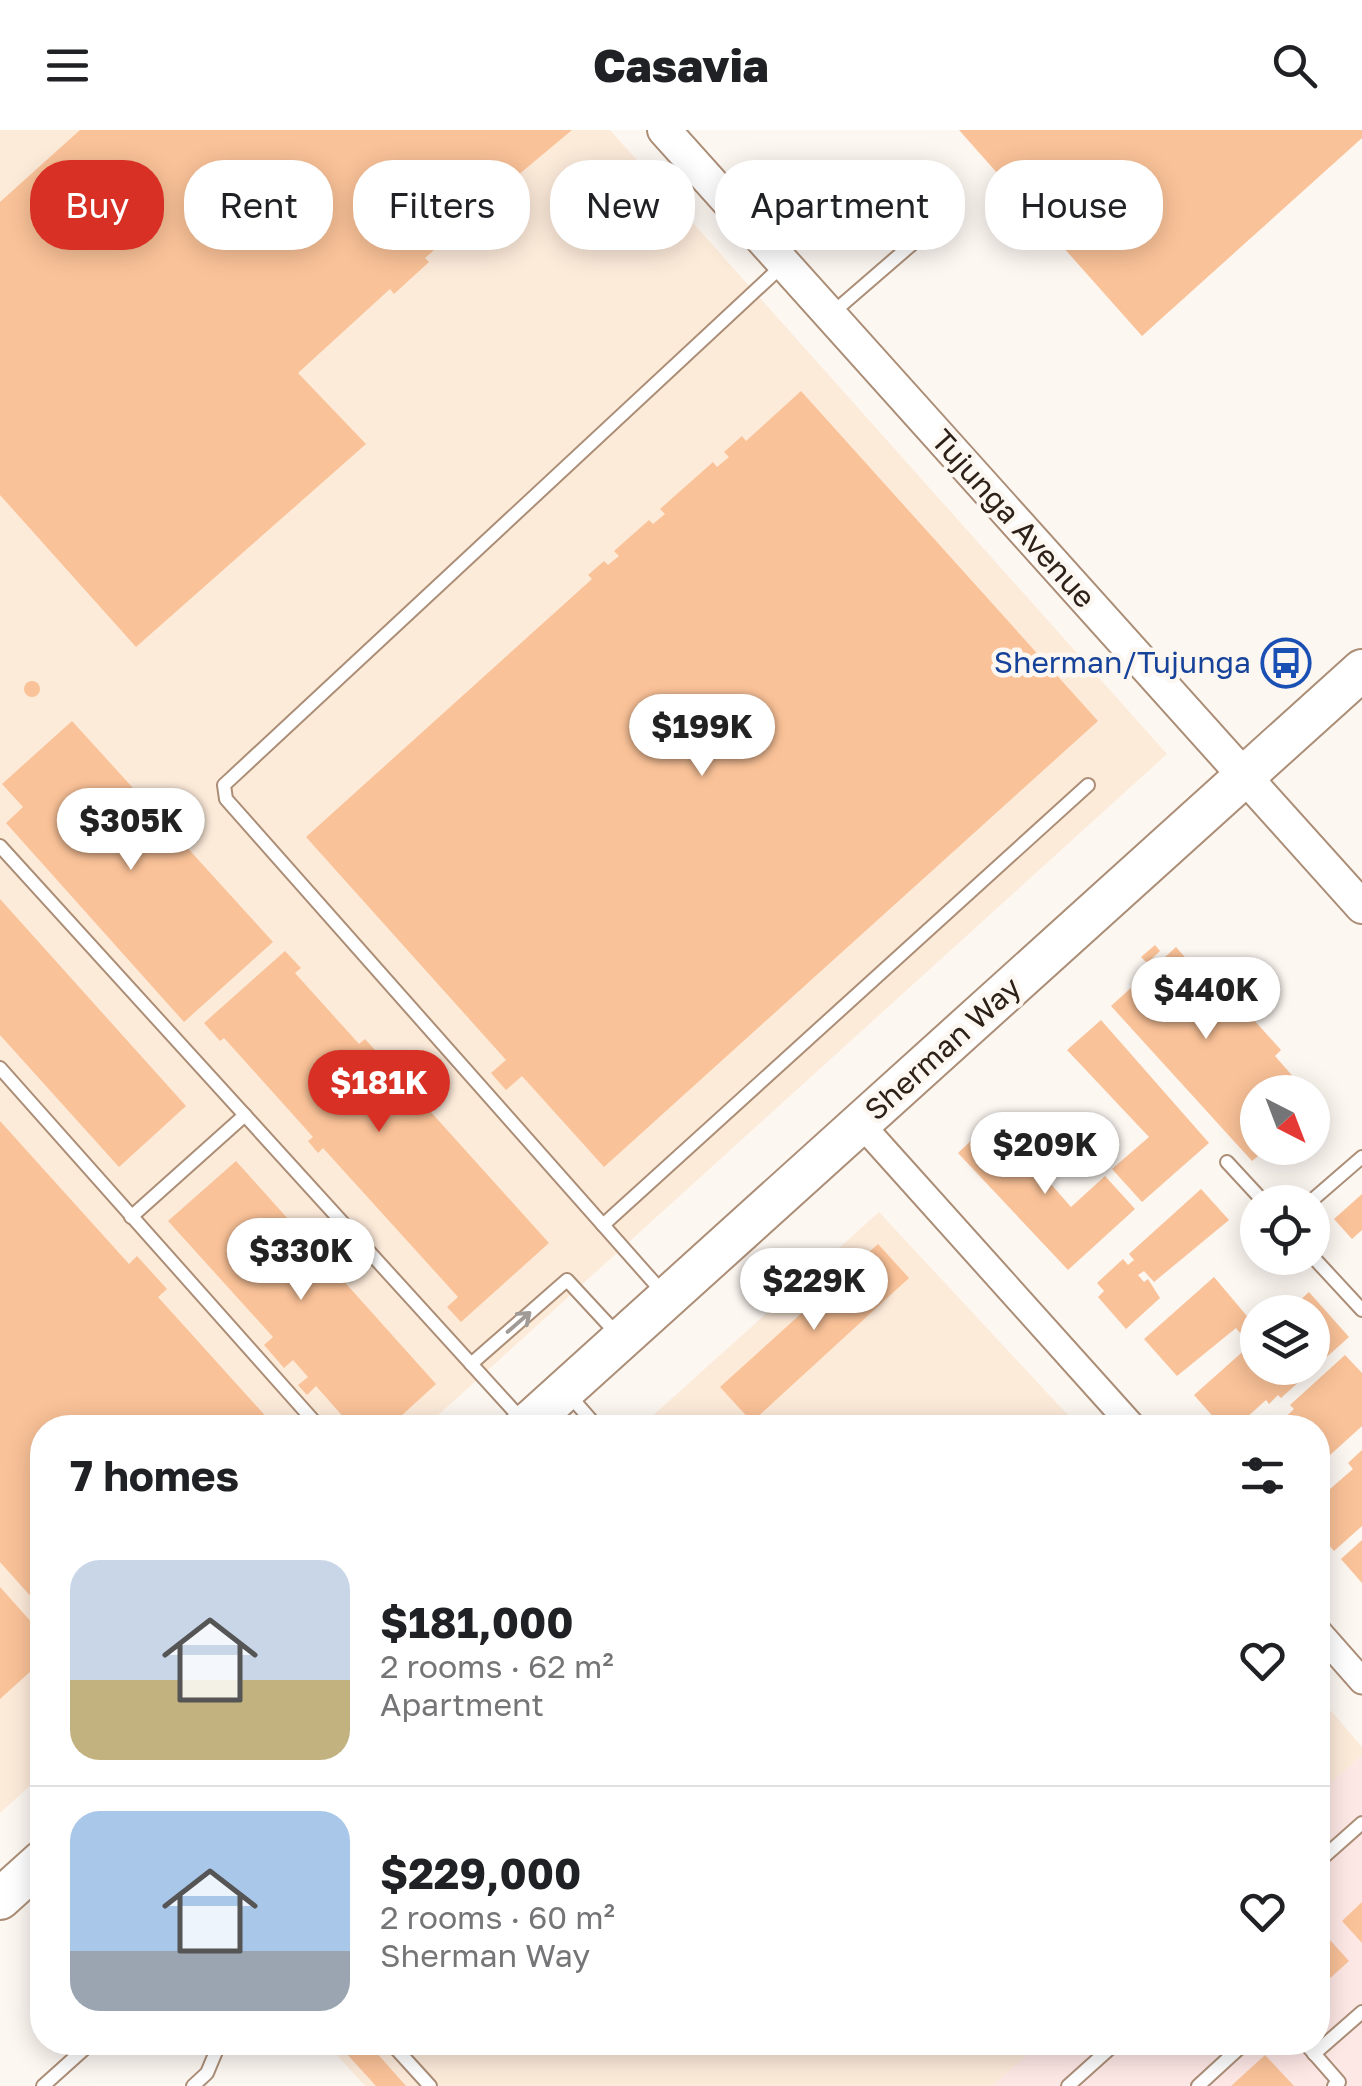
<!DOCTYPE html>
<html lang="en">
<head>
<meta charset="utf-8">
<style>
	:root { --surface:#fff; --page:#f2f2f2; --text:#202124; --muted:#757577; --line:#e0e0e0; --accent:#d93025 }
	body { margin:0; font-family:"Golos Text",sans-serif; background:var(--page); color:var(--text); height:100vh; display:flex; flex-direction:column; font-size:38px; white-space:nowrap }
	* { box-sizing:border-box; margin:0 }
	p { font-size:32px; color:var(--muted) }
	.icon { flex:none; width:55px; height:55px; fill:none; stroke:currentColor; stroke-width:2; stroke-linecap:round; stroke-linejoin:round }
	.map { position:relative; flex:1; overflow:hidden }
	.drawer { position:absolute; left:30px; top:1285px; width:1300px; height:640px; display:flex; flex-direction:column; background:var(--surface); border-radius:40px; box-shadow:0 5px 25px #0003 }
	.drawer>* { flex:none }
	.banner { position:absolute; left:30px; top:30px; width:1302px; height:90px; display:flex; gap:20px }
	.needle { width:65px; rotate:138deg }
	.controls { position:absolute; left:1240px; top:945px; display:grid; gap:20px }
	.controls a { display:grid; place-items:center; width:90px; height:90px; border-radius:50%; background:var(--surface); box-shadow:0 5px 25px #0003; font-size:50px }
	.price { position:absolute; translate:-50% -85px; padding:0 22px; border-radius:35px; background:#fff; color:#222; font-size:32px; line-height:65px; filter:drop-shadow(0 2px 5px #0008) }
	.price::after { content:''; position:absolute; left:50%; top:60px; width:30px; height:22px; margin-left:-15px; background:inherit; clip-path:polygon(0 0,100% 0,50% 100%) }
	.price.active { background:var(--accent); color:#fff }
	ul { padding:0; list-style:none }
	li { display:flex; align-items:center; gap:30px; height:250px; padding:0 40px }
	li+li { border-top:2px solid var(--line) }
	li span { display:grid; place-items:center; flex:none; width:280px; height:200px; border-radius:30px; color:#555 }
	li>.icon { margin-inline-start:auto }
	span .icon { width:120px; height:120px; fill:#fffc; stroke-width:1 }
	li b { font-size:42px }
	h2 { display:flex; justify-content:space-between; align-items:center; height:120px; padding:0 40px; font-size:42px }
	.tag { padding:0 35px; border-radius:40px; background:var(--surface); box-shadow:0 5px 25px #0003; font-size:35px; line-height:90px }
	.tag.active { background:var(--accent); color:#fff }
	header { display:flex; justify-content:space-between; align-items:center; height:130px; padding:0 40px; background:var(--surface); font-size:45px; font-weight:800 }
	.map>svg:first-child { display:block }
	.industrial { fill:#fdebda }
	.education { fill:#fee8e6 }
	.building { fill:#fac298 }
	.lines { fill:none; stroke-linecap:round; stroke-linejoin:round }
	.service-casing { stroke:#ac8e77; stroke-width:16 }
	.minor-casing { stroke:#ac8e77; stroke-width:29 }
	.tertiary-casing { stroke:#ac8e77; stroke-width:36 }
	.primary-casing { stroke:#ac8e77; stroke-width:44 }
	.service { stroke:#fff; stroke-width:12 }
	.minor { stroke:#fff; stroke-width:25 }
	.tertiary { stroke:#fff; stroke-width:32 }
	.primary { stroke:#fff; stroke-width:40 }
	.oneway { stroke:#a09b97 }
	.labels { text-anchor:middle; stroke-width:9; stroke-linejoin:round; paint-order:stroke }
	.street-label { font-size:30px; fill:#2d2118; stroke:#fdf7f2 }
	.transit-label { font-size:30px; fill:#164399; stroke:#fdf7f2; text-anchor:end }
</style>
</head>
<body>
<header><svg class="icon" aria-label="menu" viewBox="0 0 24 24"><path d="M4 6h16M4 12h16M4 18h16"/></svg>Casavia<svg class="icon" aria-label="search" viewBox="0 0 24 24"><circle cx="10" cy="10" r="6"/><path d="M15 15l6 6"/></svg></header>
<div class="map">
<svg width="1362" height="1956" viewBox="0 0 1362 1956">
	<rect width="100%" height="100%" fill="#fdf7f2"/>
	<g class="industrial">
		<polygon points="0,0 610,0 1167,624 425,1297 42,1298 42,1645 0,1683"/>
		<polygon points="879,1082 1079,1297 639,1298"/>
		<polygon points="1318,1566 1362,1617 1362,1625 1318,1665"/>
		<polygon points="326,1913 1041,1913 993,1956 365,1956"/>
	</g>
	<polygon class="education" points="1362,1625 1362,1956 992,1956 1041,1913 1318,1912 1318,1665"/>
	<g class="building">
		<polygon points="80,0 572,0 492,67 496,72 460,104 457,100 425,128 429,132 394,164 390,159 298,243 366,314 136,517 0,365 0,72"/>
		<polygon points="959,0 1362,0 1362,8 1142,206"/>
		<polygon points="801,261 1098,591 604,1037 522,946 506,960 491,943 506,930 306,707 592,449 588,445 604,431 608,435 619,426 614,421 649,390 653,394 665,384 660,379 713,332 717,337 729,327 724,322 742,306 746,311"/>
		<circle cx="32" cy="559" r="8"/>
		<polygon points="72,591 273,812 184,892 6,693 23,677 2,654"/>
		<polygon points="0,769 186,976 119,1037 0,905"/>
		<polygon points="1155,815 1160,821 1147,833 1141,827"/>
		<polygon points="1176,817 1197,841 1204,835 1281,920 1275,926 1296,950 1282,962 1258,962 1258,984 1241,999 1262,1023 1252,1031 1111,876"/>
		<polygon points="285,821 301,838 295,843 359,914 365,909 549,1113 461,1192 447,1177 458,1167 323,1018 318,1023 308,1011 313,1007 224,908 220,911 204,893"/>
		<polygon points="1101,890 1209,1013 1142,1072 1112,1039 1149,1007 1067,920"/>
		<polygon points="994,989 1071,1077 1105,1046 1135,1079 1068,1140 958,1023"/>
		<polygon points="0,991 129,1134 137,1126 167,1159 158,1167 270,1291 263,1298 42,1298 42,1479 0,1432"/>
		<polygon points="236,1031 436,1254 388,1298 353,1298 316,1256 307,1265 298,1255 308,1247 293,1230 284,1238 264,1215 273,1207 168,1091"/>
		<polygon points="1201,1059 1229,1090 1154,1152 1144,1141 1138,1145 1144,1152 1148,1149 1160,1168 1126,1199 1098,1167 1104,1161 1097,1153 1123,1129 1128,1135 1134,1130 1129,1124"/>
		<polygon points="1362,1064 1362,1100 1352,1109 1334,1089"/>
		<polygon points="878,1114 909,1148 752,1292 720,1257"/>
		<polygon points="1214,1147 1252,1192 1240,1203 1236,1198 1177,1246 1144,1209"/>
		<polygon points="1309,1162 1349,1207 1281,1268 1278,1265 1269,1274 1266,1270 1235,1298 1223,1298 1194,1265 1258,1208 1258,1238 1312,1238 1312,1182 1287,1182"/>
		<polygon points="1345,1225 1362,1243 1362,1296 1318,1336 1318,1298 1274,1298 1294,1279 1290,1275"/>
		<polygon points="1362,1320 1362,1396 1334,1421 1318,1403 1318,1360 1325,1353 1330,1359 1353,1339 1348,1333"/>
		<polygon points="1362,1410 1362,1453 1341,1429"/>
		<polygon points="0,1457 42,1504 42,1531 0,1569"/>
		<polygon points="1362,1772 1362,1813 1342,1791"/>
		<polygon points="1329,1809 1349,1831 1328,1850 1318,1839 1318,1820"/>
		<polygon points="336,1912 367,1912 406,1956 376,1956"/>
		<polygon points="1265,1925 1294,1956 1231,1956"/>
	</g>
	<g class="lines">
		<g class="service-casing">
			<g id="service">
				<polyline points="830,185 941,89"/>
				<polyline points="0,716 523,1291"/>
				<polyline points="0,938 320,1298"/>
				<polyline points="1227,1032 1264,1072"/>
				<polyline points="1310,1072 1362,1027"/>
				<polyline points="131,1087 245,985"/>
				<polyline points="603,1095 1088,655"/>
				<polyline points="1312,1126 1362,1180"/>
				<polyline points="665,1165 226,669 224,655 783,135"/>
				<polyline points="471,1234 567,1150 618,1205"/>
				<polyline points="570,1266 598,1298"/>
				<polyline points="1318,1732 1362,1693"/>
				<polyline points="390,1912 430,1956"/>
				<polyline points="1304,1912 1339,1952 1334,1956"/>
				<polyline points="1314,1924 1362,1882"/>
				<polyline points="43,1956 92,1912"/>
				<polyline points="193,1956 207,1943 220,1912"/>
				<polyline points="1068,1956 1117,1912"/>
				<polyline points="1198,1956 1246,1912"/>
			</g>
		</g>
		<g class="minor-casing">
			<g id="minor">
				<polyline points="861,994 1134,1298"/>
				<polyline points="1318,1501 1362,1551"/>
			</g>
		</g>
		<g class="tertiary-casing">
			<polyline id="tertiary" points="664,0 1362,777"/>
		</g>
		<g class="primary-casing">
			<g id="primary">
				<polyline points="523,1298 1362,540"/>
				<polyline points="0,1769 42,1731"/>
			</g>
		</g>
		<use href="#service" class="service"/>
		<use href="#minor" class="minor"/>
		<use href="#tertiary" class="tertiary"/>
		<use href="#primary" class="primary"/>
	</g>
	<defs><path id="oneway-shaft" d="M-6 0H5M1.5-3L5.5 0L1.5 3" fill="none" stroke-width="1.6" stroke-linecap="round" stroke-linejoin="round" transform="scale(2.5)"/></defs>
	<use class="oneway" href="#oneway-shaft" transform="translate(519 1192) rotate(-41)"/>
	<defs>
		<g id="bus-ring" transform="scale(2.5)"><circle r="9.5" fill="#fdf7f2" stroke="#1a4fb4" stroke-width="1.5"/><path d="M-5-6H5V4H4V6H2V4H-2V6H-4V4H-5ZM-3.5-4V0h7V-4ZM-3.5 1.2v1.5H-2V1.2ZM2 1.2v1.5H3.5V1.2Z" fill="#1a4fb4"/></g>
	</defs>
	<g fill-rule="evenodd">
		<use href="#bus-ring" x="1286" y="533"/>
	</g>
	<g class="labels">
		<g class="street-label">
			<text transform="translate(1013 389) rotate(48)" y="10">Tujunga Avenue</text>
			<text transform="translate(943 919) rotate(-42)" y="10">Sherman Way</text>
		</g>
		<g class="transit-label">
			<text x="1251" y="543">Sherman/Tujunga</text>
		</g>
	</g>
</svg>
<div class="controls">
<a><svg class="needle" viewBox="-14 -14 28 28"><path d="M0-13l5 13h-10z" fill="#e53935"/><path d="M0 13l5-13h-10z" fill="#757577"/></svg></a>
<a><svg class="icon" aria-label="locate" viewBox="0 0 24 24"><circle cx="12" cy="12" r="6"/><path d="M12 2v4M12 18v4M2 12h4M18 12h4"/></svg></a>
<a><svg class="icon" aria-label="layers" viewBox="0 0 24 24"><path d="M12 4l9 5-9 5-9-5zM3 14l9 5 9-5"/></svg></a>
</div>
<b class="price" style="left:702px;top:649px">$199K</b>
<b class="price" style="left:131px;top:743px">$305K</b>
<b class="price" style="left:1206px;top:912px">$440K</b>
<b class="price active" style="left:379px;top:1005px">$181K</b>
<b class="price" style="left:1045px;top:1067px">$209K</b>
<b class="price" style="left:301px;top:1173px">$330K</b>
<b class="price" style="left:814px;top:1203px">$229K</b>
<div class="banner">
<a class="tag active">Buy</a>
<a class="tag">Rent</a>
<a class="tag">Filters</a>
<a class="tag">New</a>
<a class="tag">Apartment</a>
<a class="tag">House</a>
</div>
<section class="drawer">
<h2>7 homes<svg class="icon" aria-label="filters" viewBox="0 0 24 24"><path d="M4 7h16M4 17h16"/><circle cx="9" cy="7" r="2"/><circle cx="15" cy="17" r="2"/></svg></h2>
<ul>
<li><span style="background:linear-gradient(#c9d6e8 60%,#c2b280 0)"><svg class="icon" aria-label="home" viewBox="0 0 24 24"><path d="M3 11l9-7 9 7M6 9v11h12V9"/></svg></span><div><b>$181,000</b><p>2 rooms · 62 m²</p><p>Apartment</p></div><svg class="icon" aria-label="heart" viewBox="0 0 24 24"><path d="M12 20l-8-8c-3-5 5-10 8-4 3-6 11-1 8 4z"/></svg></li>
<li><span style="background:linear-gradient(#a9c7e8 70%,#9aa5b1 0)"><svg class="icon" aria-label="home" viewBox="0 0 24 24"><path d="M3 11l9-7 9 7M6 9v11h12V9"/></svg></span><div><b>$229,000</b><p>2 rooms · 60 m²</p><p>Sherman Way</p></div><svg class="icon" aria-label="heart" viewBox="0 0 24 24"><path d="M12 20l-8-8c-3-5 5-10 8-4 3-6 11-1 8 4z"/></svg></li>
</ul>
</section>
</div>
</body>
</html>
